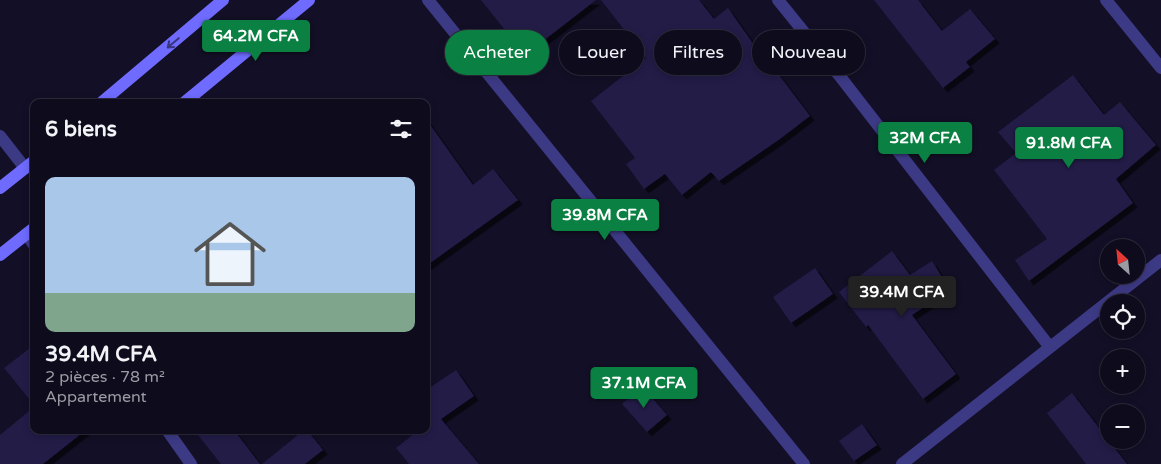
<!DOCTYPE html>
<html lang="fr">
<head>
<meta charset="utf-8">
<style>
	:root { --surface:#0e0b1c; --page:#171425; --text:#f1f3f6; --muted:#9b9ba3; --line:#2e2b3b; --accent:#0b8043 }
	body { margin:0; font-family:"Varela Round",sans-serif; background:var(--page); color:var(--text); height:100vh; display:flex; flex-direction:column; font-size:19px; white-space:nowrap }
	* { box-sizing:border-box; margin:0 }
	p { font-size:16px; color:var(--muted) }
	.icon { flex:none; width:28px; height:28px; fill:none; stroke:currentColor; stroke-width:2; stroke-linecap:round; stroke-linejoin:round }
	.map { position:relative; flex:1; overflow:hidden }
	.side { position:absolute; left:30px; top:99px; width:400px; height:335px; display:flex; flex-direction:column; background:var(--surface); border-radius:10px; box-shadow:0 2px 8px #0003,0 0 0 1px var(--line) }
	.side>* { flex:none }
	.top-card { position:absolute; left:445px; top:30px; width:475px; height:45px; display:flex; gap:10px }
	.needle { width:32px; rotate:333deg }
	.fabs { position:absolute; left:1100px; top:239px; display:grid; gap:10px }
	.fabs a { display:grid; place-items:center; width:45px; height:45px; border-radius:50%; background:var(--surface); box-shadow:0 2px 8px #0003,0 0 0 1px var(--line); font-size:25px }
	.price { position:absolute; translate:-50% -42px; padding:0 11px; border-radius:5px; background:var(--accent); color:#fff; font-size:16px; line-height:32px; filter:drop-shadow(0 1px 2px #0008) }
	.price::after { content:''; position:absolute; left:50%; top:30px; width:15px; height:11px; margin-left:-8px; background:inherit; clip-path:polygon(0 0,100% 0,50% 100%) }
	.price.current { background:#222; color:#fff }
	ul { padding:0; list-style:none }
	li { display:grid; align-content:center; gap:10px; height:265px; padding:0 15px }
	li+li { border-top:1px solid var(--line) }
	li span { display:grid; place-items:center; height:155px; border-radius:10px; color:#555 }
	li>.icon { margin-inline-start:auto }
	span .icon { width:90px; height:90px; fill:#fffc; stroke-width:1 }
	li b { font-size:21px }
	h2 { display:flex; justify-content:space-between; align-items:center; height:60px; padding:0 15px; font-size:21px }
	.pill { padding:0 18px; border-radius:22px; background:var(--surface); box-shadow:0 2px 8px #0003,0 0 0 1px var(--line); font-size:18px; line-height:45px }
	.pill.current { background:var(--accent); color:#fff }
	.map>svg:first-child { display:block }
	.building { fill:#241b47; filter:url(#shadow) }
	.lines { fill:none; stroke-linecap:round; stroke-linejoin:round }
	.lane { stroke:#3d3a85; stroke-width:12 }
	.street { stroke:#3d3a85; stroke-width:12 }
	.secondary { stroke:#6f6bff; stroke-width:12 }
	.oneway { stroke:#38347d }
</style>
</head>
<body>
<div class="map">
<svg width="1161" height="464" viewBox="0 0 1161 464">
	<defs>
		<filter id="shadow"><feDropShadow dx="4.5" dy="4.5" stdDeviation="0" flood-color="#0009"/></filter>
	</defs>
	<rect width="100%" height="100%" fill="#130f26"/>
	<g class="building">
		<polygon points="481,0 596,0 525,55"/>
		<polygon points="601,0 699,0 714,19 728,8 768,65 770,63 810,116 780,139 719,181 711,172 682,195 665,174 644,189 626,164 635,158 591,101 646,58"/>
		<polygon points="874,0 918,0 942,31 970,9 995,39 966,62 970,67 943,88"/>
		<polygon points="1073,75 1104,115 1120,102 1156,145 1116,179 1133,203 1029,281 1015,260 1047,239 994,170 1016,153 998,132"/>
		<polygon points="426,119 473,185 493,169 518,200 426,266"/>
		<polygon points="892,251 910,275 932,261 950,290 912,315 956,374 923,399 868,325 866,327 839,292"/>
		<polygon points="815,268 833,294 791,323 773,297"/>
		<polygon points="34,345 34,405 4,368"/>
		<polygon points="456,370 474,396 441,419 479,464 409,464 396,448 419,430 426,430 426,390"/>
		<polygon points="642,386 667,415 647,432 622,404"/>
		<polygon points="1072,393 1127,464 1086,464 1047,413"/>
		<polygon points="34,407 34,430 86,430 43,464 0,464 0,435"/>
		<polygon points="862,424 877,445 854,461 839,441"/>
		<polygon points="194,430 234,430 260,464 221,464"/>
		<polygon points="304,430 307,430 323,450 305,464 262,464"/>
	</g>
	<g class="lines">
		<polyline class="lane" points="0,136 25,168"/>
		<g class="street">
			<polyline points="428,0 804,464"/>
			<polyline points="778,0 842,79 1049,346"/>
			<polyline points="1106,0 1161,68"/>
			<polyline points="26,234 34,245"/>
			<polyline points="167,430 191,464"/>
			<polyline points="902,464 1161,260"/>
		</g>
		<g class="secondary">
			<polyline points="102,102 223,0"/>
			<polyline points="185,102 309,0"/>
			<polyline points="0,188 34,161"/>
			<polyline points="0,255 34,228"/>
		</g>
	</g>
	<defs><path id="oneway-shaft" d="M-6 0H5M1.5-3L5.5 0L1.5 3" fill="none" stroke-width="1.6" stroke-linecap="round" stroke-linejoin="round" transform="scale(1.25)"/></defs>
	<use class="oneway" href="#oneway-shaft" transform="translate(173 43) rotate(140)"/>
</svg>
<div class="fabs">
<a><svg class="needle" viewBox="-14 -14 28 28"><path d="M0-13l5 13h-10z" fill="#e53935"/><path d="M0 13l5-13h-10z" fill="#9b9ba3"/></svg></a>
<a><svg class="icon" aria-label="locate" viewBox="0 0 24 24"><circle cx="12" cy="12" r="6"/><path d="M12 2v4M12 18v4M2 12h4M18 12h4"/></svg></a>
<a>+</a>
<a>−</a>
</div>
<b class="price" style="left:256px;top:62px">64.2M CFA</b>
<b class="price" style="left:925px;top:164px">32M CFA</b>
<b class="price" style="left:1069px;top:169px">91.8M CFA</b>
<b class="price" style="left:605px;top:241px">39.8M CFA</b>
<b class="price current" style="left:902px;top:318px">39.4M CFA</b>
<b class="price" style="left:644px;top:409px">37.1M CFA</b>
<div class="top-card">
<a class="pill current">Acheter</a>
<a class="pill">Louer</a>
<a class="pill">Filtres</a>
<a class="pill">Nouveau</a>
</div>
<section class="side">
<h2>6 biens<svg class="icon" aria-label="filters" viewBox="0 0 24 24"><path d="M4 7h16M4 17h16"/><circle cx="9" cy="7" r="2"/><circle cx="15" cy="17" r="2"/></svg></h2>
<ul>
<li><span style="background:linear-gradient(#a9c7e8 75%,#7fa58c 0)"><svg class="icon" aria-label="home" viewBox="0 0 24 24"><path d="M3 11l9-7 9 7M6 9v11h12V9"/></svg></span><div><b>39.4M CFA</b><p>2 pièces · 78 m²</p><p>Appartement</p></div></li>
</ul>
</section>
</div>
</body>
</html>
